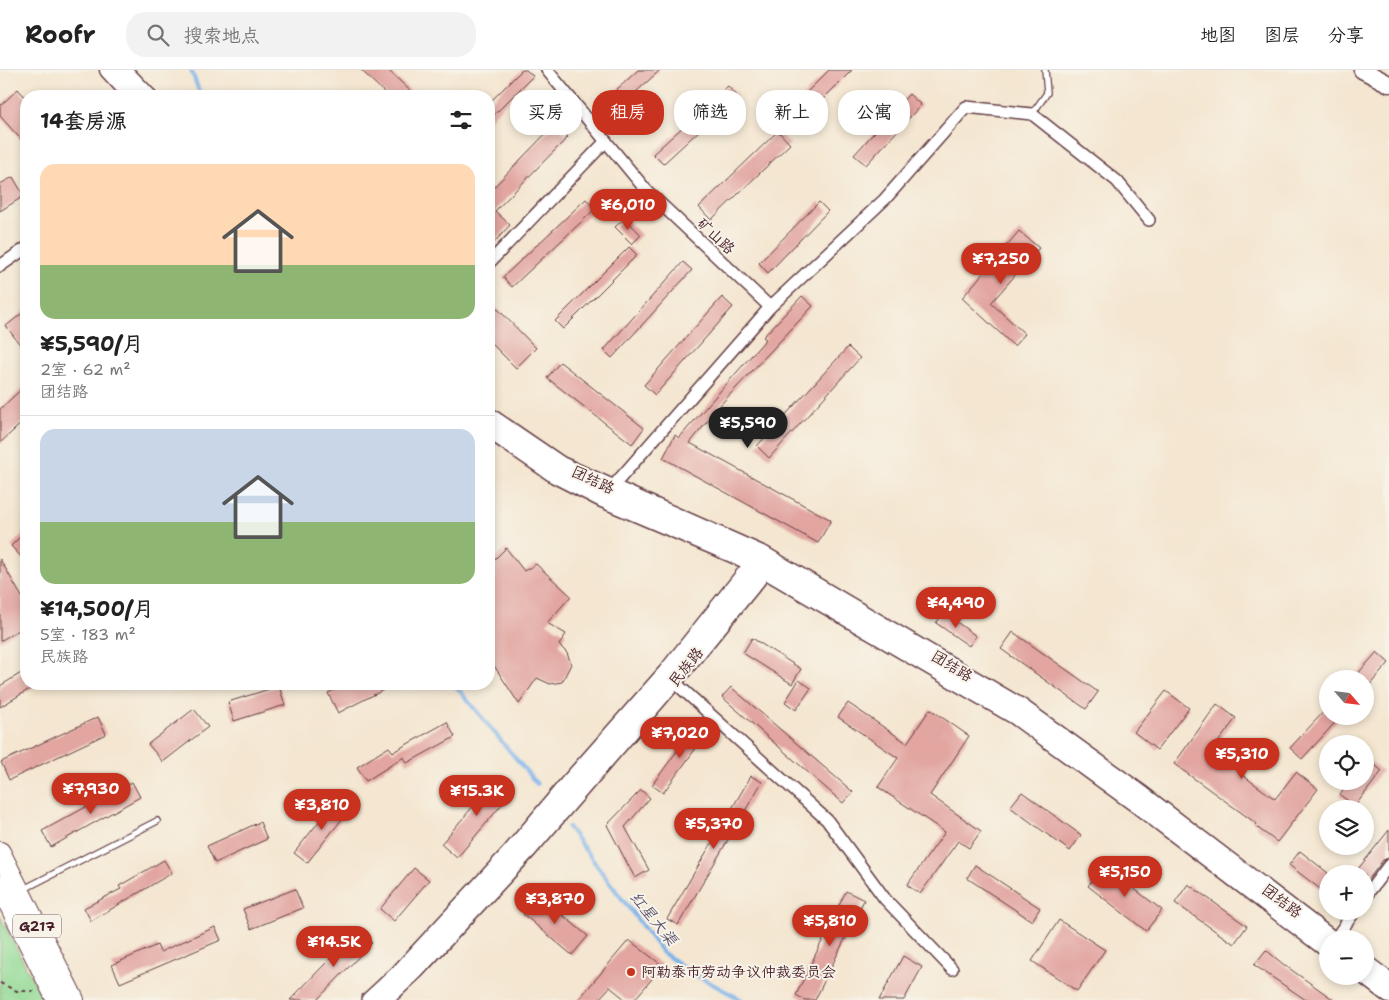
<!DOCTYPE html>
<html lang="zh">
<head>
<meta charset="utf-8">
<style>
	:root { --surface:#fff; --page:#f2f2f2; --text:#222; --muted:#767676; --line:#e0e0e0; --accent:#c8321e }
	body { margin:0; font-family:"Shantell Sans","LXGW WenKai TC",sans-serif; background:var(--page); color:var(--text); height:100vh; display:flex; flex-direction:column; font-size:19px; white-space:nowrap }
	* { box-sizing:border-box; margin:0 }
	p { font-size:16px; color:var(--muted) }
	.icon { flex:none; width:28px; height:28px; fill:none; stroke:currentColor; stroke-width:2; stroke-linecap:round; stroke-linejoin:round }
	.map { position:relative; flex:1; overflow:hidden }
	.panel { position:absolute; left:20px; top:20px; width:475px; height:600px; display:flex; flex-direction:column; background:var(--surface); border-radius:20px; box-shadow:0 2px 8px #0003 }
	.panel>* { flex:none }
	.banner { position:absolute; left:510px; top:20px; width:475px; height:45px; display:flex; gap:10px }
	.needle { width:32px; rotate:118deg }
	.controls { position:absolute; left:1319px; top:600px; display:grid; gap:10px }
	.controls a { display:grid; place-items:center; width:55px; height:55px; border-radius:50%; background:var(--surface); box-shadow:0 2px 8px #0003; font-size:25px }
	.price { position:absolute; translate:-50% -42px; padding:0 11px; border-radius:18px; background:var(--accent); color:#fff; font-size:16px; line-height:32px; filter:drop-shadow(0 1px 2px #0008) }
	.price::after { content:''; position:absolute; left:50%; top:30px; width:15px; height:11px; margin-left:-8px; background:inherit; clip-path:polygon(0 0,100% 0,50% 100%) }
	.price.selected { background:#222; color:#fff }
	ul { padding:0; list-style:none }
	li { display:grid; align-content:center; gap:10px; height:265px; padding:0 20px }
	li+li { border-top:1px solid var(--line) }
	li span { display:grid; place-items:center; height:155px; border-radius:15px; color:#555 }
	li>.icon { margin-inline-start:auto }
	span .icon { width:90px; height:90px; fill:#fffc; stroke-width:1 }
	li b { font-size:21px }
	h2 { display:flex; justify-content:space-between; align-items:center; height:60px; padding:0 20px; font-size:21px }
	.chip { padding:0 18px; border-radius:20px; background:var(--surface); box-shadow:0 2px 8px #0003; font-size:18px; line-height:45px }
	.chip.selected { background:var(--accent); color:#fff }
	header { display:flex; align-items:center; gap:30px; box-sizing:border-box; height:70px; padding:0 25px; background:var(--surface); border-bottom:1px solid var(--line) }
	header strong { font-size:24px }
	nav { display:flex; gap:28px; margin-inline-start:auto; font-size:18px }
	.search { width:350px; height:45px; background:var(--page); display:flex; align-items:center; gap:12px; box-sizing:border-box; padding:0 18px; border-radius:20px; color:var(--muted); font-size:19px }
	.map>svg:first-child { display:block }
	.green { fill:#91d994; stroke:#6e7c60 }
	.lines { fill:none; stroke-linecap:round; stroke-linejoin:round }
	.stream { stroke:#7ab3ea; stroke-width:4 }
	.building { fill:#e2a5a0 }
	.service-casing { stroke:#643d44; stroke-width:8 }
	.minor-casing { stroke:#643d44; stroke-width:14 }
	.tertiary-casing { stroke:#643d44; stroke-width:18 }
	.secondary-casing { stroke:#643d44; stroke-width:19 }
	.trunk-casing { stroke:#643d44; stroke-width:22 }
	.path { stroke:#643d44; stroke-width:2; stroke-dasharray:4 4; stroke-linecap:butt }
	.service { stroke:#fff; stroke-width:5.5 }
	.minor { stroke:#fff; stroke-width:11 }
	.tertiary { stroke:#fff; stroke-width:15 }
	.secondary { stroke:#fff; stroke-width:16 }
	.trunk { stroke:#fff; stroke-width:20 }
	.poi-dot { fill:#c8321e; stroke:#f7f3e8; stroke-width:2 }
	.labels { text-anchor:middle; stroke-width:4; stroke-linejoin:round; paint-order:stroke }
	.shield { fill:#f7f3e8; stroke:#7e5f64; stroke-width:1 }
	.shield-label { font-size:14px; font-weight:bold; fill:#4a1f2b }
	.street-label { font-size:15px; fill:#4a1f2b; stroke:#f7f3e8 }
	.poi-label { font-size:15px; fill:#4a1f2b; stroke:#f7f3e8; text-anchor:start }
	.water-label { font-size:16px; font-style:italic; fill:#5b536e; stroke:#f7f3e8 }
</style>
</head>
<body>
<header>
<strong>Roofr</strong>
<div class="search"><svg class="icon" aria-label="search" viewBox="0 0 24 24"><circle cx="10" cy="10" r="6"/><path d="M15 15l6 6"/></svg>搜索地点</div>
<nav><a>地图</a><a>图层</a><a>分享</a></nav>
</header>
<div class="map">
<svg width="1389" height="930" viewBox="0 0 1389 930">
	<rect width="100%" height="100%" fill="#f7f3e8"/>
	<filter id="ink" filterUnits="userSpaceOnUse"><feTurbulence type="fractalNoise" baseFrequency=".02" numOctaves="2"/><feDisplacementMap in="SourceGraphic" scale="10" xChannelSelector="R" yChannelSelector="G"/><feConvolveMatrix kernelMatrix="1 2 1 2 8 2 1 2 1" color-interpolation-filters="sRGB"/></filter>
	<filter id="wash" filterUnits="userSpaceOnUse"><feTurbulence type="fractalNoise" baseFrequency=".0096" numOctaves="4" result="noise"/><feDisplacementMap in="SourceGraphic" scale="20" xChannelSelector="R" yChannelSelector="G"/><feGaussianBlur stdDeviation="1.12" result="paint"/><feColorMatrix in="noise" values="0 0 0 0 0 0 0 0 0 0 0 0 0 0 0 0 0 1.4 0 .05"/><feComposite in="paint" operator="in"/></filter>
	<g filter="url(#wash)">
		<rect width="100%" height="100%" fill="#f4e6d0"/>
		<polygon class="green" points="0,846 3,852 43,930 0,930"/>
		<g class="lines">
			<g class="stream">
				<polyline points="191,0 201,26"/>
				<polyline points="454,614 537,714"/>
				<polyline points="568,757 662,882 690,902 742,930"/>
			</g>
		</g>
		<g id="blocks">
			<g class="building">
				<polygon points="361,0 388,0 416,26 388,26"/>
				<polygon points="522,0 526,0 533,6 489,50 489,33"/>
				<polygon points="638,0 660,0 612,44 602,33"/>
				<polygon points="829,0 852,0 803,49 791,38"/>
				<polygon points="728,16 737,26 663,94 653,84"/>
				<polygon points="18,19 26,28 26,75 0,46 0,36"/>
				<polygon points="909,24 921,35 866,95 854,85"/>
				<polygon points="555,54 568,67 495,141 510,155 489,178 489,122"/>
				<polygon points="778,61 790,74 711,150 699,137"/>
				<polygon points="13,107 24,126 0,141 0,114"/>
				<polygon points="586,129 595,139 512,217 503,207"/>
				<polygon points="819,132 828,141 768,203 759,193"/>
				<polygon points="625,148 641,165 632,174 615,157"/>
				<polygon points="1019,161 1039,178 991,233 1025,264 1014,276 962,228"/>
				<polygon points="629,177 637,185 563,259 555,251"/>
				<polygon points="683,192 692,200 612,288 604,280"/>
				<polygon points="802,226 813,236 722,333 690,373 831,450 818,473 663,388 675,365 679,368 766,269 763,267"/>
				<polygon points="722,227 733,237 655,325 644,315"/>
				<polygon points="489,230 536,278 516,298 489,271"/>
				<polygon points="26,240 26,272 21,276 6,256"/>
				<polygon points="848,277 860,288 769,388 757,376"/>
				<polygon points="560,292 644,358 632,374 547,308"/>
				<polygon points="26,315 26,349 0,373 0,339"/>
				<polygon points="26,461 26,492 11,476"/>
				<polygon points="506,478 524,501 536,494 571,526 547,553 566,564 559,575 567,583 571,594 562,612 550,614 537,608 519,634 489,588 489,495"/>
				<polygon points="0,489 26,534 26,556 0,571"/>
				<polygon points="944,543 976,566 969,576 936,553"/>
				<polygon points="1013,562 1098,622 1086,639 1001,579"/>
				<polygon points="752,568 801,599 792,614 743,583"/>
				<polygon points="1377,582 1389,593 1365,620 1365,609 1353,609"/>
				<polygon points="26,600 26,614 38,614 0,637 0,616"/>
				<polygon points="799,610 811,618 796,640 785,632"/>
				<polygon points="345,614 395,614 338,643 328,623"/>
				<polygon points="279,616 285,635 234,651 228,632"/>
				<polygon points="731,617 853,722 843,733 722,627"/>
				<polygon points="1166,621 1189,638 1157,680 1134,662"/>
				<polygon points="848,633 907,673 930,639 969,666 930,725 981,761 969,778 958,771 920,824 907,815 945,762 878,717 898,688 838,647"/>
				<polygon points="1217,634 1236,648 1211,682 1275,729 1296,702 1318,719 1277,772 1255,756 1257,754 1174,694"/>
				<polygon points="1328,637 1328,646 1341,646 1302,689 1290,678"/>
				<polygon points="194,639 208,657 163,692 148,674"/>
				<polygon points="98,647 106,664 9,710 1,692"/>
				<polygon points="447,652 455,667 407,693 404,687 366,711 357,697 389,677 393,682"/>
				<polygon points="697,654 708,662 663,723 652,715"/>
				<polygon points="1365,687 1382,701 1355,736 1340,725 1350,711 1365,711"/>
				<polygon points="751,706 762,712 678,855 667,849"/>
				<polygon points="498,707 514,720 457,788 441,774"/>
				<polygon points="132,712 140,727 51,777 42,761"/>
				<polygon points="641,720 650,728 625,757 649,800 635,808 607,755"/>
				<polygon points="1022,722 1081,765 1070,781 1010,737"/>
				<polygon points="337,729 350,739 307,793 294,783"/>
				<polygon points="260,752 267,769 215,793 207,776"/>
				<polygon points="1389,760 1389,788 1383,790 1365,814 1365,804 1354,804"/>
				<polygon points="1300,781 1328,803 1328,817 1324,822 1289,795"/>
				<polygon points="164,790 172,803 91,851 84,838 121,819 119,816"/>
				<polygon points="975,795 1040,838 1032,851 967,808"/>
				<polygon points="1103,795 1162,840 1146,861 1088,816"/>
				<polygon points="414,798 429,810 394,851 380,839"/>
				<polygon points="1188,814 1247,856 1234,874 1175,833"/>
				<polygon points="295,819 303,838 251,859 243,839"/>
				<polygon points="846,821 864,830 815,930 805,930 796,925"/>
				<polygon points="538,825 588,866 572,885 523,844"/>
				<polygon points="1059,850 1105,880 1077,921 1032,891"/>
				<polygon points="215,857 221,870 120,913 112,895 157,875 160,882"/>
				<polygon points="358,860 372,873 317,930 290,930"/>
				<polygon points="629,870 663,896 634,930 626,930 610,917 598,930 578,930"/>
				<polygon points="1266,880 1283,894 1334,930 1306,930 1254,895"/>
				<polygon points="903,886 922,897 904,930 879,930"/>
			</g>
		</g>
	</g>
	<g filter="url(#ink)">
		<use href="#blocks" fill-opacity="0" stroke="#643d44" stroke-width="1"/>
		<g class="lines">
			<g class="service-casing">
				<g id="service">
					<polyline points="1032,44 1047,23 1045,0"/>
					<polyline points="22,820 157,751"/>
				</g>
			</g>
			<g class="minor-casing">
				<g id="minor">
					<polyline points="547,0 646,120 770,237"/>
					<polyline points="489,193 606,71"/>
					<polyline points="0,196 26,178"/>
					<polyline points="608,422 770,237 885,129 966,37 1032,44 1117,111 1149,150"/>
					<polyline points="670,608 827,750 885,829 952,899"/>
					<polyline points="1365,827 1389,795"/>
					<polyline points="1335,869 1355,841"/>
				</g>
			</g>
			<g class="tertiary-casing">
				<g id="tertiary">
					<polyline points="369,930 398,903 511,781 566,715 665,603 760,484"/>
					<polyline points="385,930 416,901 528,781 674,612 773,491"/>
				</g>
			</g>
			<g class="secondary-casing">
				<g id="secondary">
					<polyline points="108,0 132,26"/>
					<polyline points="123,0 148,26"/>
					<polyline points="1362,0 1389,14"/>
					<polyline points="489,346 561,395 764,485 1021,637 1143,725 1332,869"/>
					<polyline points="489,360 555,405 602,429 753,493 1015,646 1136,734 1328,880"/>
					<polyline points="1365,893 1389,911"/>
					<polyline points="1364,906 1389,925"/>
				</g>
			</g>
			<g class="trunk-casing">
				<g id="trunk">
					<polyline points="0,782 74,930"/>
					<polyline points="0,816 57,930"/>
				</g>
			</g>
			<polyline class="path" points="0,913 17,921 35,921"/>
			<use href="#service" class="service"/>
			<use href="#minor" class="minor"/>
			<use href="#tertiary" class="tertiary"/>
			<use href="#secondary" class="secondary"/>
			<use href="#trunk" class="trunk"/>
		</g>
	</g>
	<circle class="poi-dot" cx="631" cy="902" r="5"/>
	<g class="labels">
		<rect class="shield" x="13" y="844.5" width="48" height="23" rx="4"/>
		<g class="shield-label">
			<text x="37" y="861">G217</text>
		</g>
		<g class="street-label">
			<text transform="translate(716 166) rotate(43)" y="5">矿山路</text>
			<text transform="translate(593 410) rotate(25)" y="5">团结路</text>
			<text transform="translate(952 596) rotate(31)" y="5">团结路</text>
			<text transform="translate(686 597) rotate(-51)" y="5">民族路</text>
			<text transform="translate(1282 831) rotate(37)" y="5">团结路</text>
		</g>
		<g class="poi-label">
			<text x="641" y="907">阿勒泰市劳动争议仲裁委员会</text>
		</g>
		<g class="water-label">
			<text transform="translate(654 848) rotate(51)" y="6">红星大渠</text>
		</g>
	</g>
</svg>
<div class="controls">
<a><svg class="needle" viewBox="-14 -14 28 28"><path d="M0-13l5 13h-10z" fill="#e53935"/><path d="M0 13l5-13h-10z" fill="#767676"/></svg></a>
<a><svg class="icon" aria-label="locate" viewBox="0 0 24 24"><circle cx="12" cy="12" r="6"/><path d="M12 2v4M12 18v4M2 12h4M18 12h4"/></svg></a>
<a><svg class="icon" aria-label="layers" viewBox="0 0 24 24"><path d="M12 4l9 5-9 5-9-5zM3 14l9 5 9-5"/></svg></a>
<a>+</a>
<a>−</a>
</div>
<b class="price" style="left:628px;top:161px">¥6,010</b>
<b class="price" style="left:1001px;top:215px">¥7,250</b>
<b class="price selected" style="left:748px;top:379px">¥5,590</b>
<b class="price" style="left:956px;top:559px">¥4,490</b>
<b class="price" style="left:680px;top:689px">¥7,020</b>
<b class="price" style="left:1242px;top:710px">¥5,310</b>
<b class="price" style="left:91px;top:745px">¥7,930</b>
<b class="price" style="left:477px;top:747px">¥15.3K</b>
<b class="price" style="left:322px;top:761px">¥3,810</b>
<b class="price" style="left:714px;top:780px">¥5,370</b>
<b class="price" style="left:1125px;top:828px">¥5,150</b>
<b class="price" style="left:555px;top:855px">¥3,870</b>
<b class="price" style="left:830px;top:877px">¥5,810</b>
<b class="price" style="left:334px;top:898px">¥14.5K</b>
<div class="banner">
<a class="chip">买房</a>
<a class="chip selected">租房</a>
<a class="chip">筛选</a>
<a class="chip">新上</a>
<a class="chip">公寓</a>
</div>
<section class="panel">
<h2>14套房源<svg class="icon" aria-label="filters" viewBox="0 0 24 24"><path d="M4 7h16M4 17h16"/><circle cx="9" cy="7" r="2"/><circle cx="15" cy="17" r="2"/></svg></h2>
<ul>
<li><span style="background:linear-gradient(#ffd9b3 65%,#8fb573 0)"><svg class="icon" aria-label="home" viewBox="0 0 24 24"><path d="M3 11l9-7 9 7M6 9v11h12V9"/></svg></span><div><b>¥5,590/月</b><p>2室 · 62 m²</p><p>团结路</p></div></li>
<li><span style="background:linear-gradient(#c9d6e8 60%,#8fb573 0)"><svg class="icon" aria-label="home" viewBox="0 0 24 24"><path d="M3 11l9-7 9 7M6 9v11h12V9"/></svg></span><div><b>¥14,500/月</b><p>5室 · 183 m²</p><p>民族路</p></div></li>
</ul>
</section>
</div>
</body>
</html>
